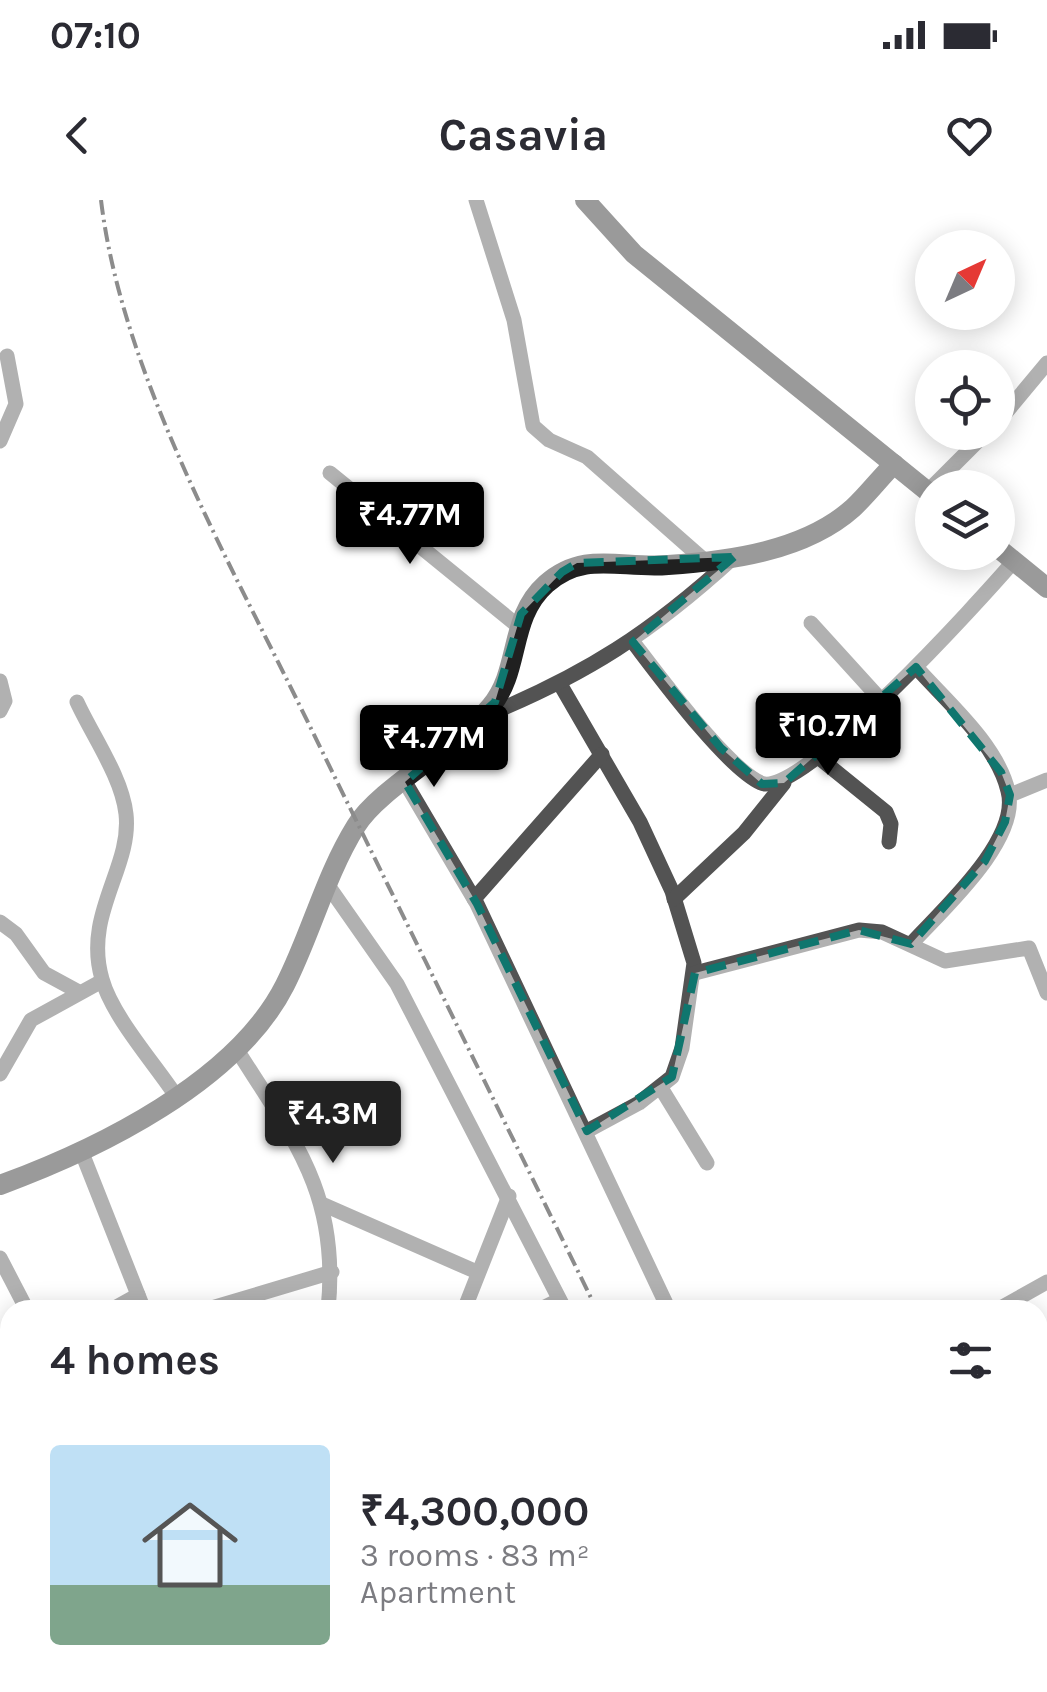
<!DOCTYPE html>
<html lang="en">
<head>
<meta charset="utf-8">
<style>
	:root { --surface:#fff; --page:#f7f7f7; --text:#2b2b33; --muted:#7c7c81; --line:#e1e1e2; --accent:#000 }
	body { margin:0; font-family:Karla,sans-serif; background:var(--page); color:var(--text); height:100vh; display:flex; flex-direction:column; font-size:38px; white-space:nowrap }
	* { box-sizing:border-box; margin:0 }
	p { font-size:32px; color:var(--muted) }
	.icon { flex:none; width:55px; height:55px; fill:none; stroke:currentColor; stroke-width:2; stroke-linecap:round; stroke-linejoin:round }
	.map { position:relative; flex:1; overflow:hidden }
	.sheet { position:absolute; left:0px; top:1100px; width:1048px; height:392px; display:flex; flex-direction:column; background:var(--surface); border-radius:30px 30px 0 0; box-shadow:0 5px 25px #0003 }
	.sheet>* { flex:none }
	.needle { width:65px; rotate:44deg }
	.fabs { position:absolute; left:915px; top:30px; display:grid; gap:20px }
	.fabs a { display:grid; place-items:center; width:100px; height:100px; border-radius:50%; background:var(--surface); box-shadow:0 5px 25px #0003; font-size:50px }
	.price { position:absolute; translate:-50% -85px; padding:0 22px; border-radius:10px; background:var(--accent); color:#fff; font-size:32px; line-height:65px; filter:drop-shadow(0 2px 5px #0008) }
	.price::after { content:''; position:absolute; left:50%; top:60px; width:30px; height:22px; margin-left:-15px; background:inherit; clip-path:polygon(0 0,100% 0,50% 100%) }
	.price.active { background:#222; color:#fff }
	ul { padding:0; list-style:none }
	li { display:flex; align-items:center; gap:30px; height:250px; padding:0 50px }
	li+li { border-top:2px solid var(--line) }
	li span { display:grid; place-items:center; flex:none; width:280px; height:200px; border-radius:10px; color:#555 }
	li>.icon { margin-inline-start:auto }
	span .icon { width:120px; height:120px; fill:#fffc; stroke-width:1 }
	li b { font-size:42px }
	h2 { display:flex; justify-content:space-between; align-items:center; height:120px; padding:0 50px; font-size:42px }
	.status { display:flex; justify-content:space-between; align-items:center; height:70px; padding:0 50px; background:var(--surface); direction:ltr }
	.status svg { height:28px; fill:currentColor }
	header { display:flex; justify-content:space-between; align-items:center; height:130px; padding:0 50px; background:var(--surface); font-size:45px; font-weight:700 }
	.map>svg:first-child { display:block }
	.lines { fill:none; stroke-linecap:round; stroke-linejoin:round }
	.street { stroke:#535353; stroke-width:15 }
	.secondary { stroke:#202020; stroke-width:20 }
	.rail { stroke:#000; stroke-width:4; stroke-dasharray:15 5 2.5 5; stroke-linecap:butt }
	.marked { fill:none; stroke:#0f766e; stroke-width:8; stroke-dasharray:20 12; stroke-linejoin:round }
</style>
</head>
<body>
<div class="status"><b>07:10</b><svg viewBox="0 0 49 12"><path d="M0 12V9h3v3zM5 12V6h3v6zM10 12V3h3v9zM15 12V0h3v12zM26 1h20v11H26zM47 4h2v5h-2z"/></svg></div>
<header><svg class="icon" aria-label="back" viewBox="0 0 24 24"><path d="M15 5l-7 7 7 7"/></svg>Casavia<svg class="icon" aria-label="heart" viewBox="0 0 24 24"><path d="M12 20l-8-8c-3-5 5-10 8-4 3-6 11-1 8 4z"/></svg></header>
<div class="map">
<svg width="1047" height="1492" viewBox="0 0 1047 1492">
	<rect width="100%" height="100%" fill="#fff"/>
	<g class="lines">
		<g class="street">
			<polyline points="476,0 514,120 533,226 549,240 587,257 705,361"/>
			<polyline points="998,222 1047,163"/>
			<polyline points="0,241 16,204 7,156"/>
			<polyline points="330,273 518,426"/>
			<polyline points="928,291 987,232"/>
			<polyline points="811,423 881,500"/>
			<path d="M633 442C659 476 726 567 761 583 799 601 984 396 1014 361"/>
			<polyline points="0,481 5,501 0,511"/>
			<polyline points="560,484 640,622 672,691 694,763 682,848 672,877 639,903 587,931"/>
			<path d="M77 502C92 535 122 577 126 614 132 668 83 714 102 779 112 816 155 864 176 896"/>
			<path d="M482 517C586 475 652 432 734 357"/>
			<polyline points="818,557 886,612 891,624 889,642"/>
			<polyline points="405,582 477,704 669,1110"/>
			<polyline points="1010,595 1047,580"/>
			<polyline points="327,684 397,784 565,1110"/>
			<polyline points="474,699 602,554"/>
			<polyline points="674,699 744,633 784,583"/>
			<polyline points="0,722 16,734 44,773 79,792"/>
			<path d="M911 744C941 711 1021 640 1008 591 997 544 947 502 916 467"/>
			<polyline points="695,773 859,730 882,732 945,761 1029,748 1047,793"/>
			<path d="M237 850C295 941 340 996 328 1110"/>
			<polyline points="0,874 31,820 102,781"/>
			<polyline points="661,888 707,963"/>
			<polyline points="82,953 144,1110"/>
			<polyline points="322,1004 477,1072"/>
			<polyline points="0,1058 27,1110"/>
			<polyline points="111,1110 138,1095"/>
			<polyline points="205,1110 332,1072"/>
			<polyline points="464,1110 509,996"/>
			<polyline points="539,1110 559,1100"/>
			<polyline points="997,1110 1047,1082"/>
			<polyline points="0,1204 10,1193"/>
			<polyline points="1038,1480 1047,1479"/>
			<polyline points="319,1482 323,1492"/>
			<polyline points="697,1482 700,1492"/>
			<polyline points="762,1482 766,1492"/>
			<polyline points="375,1492 377,1482"/>
			<polyline points="483,1492 490,1482"/>
			<polyline points="881,1492 985,1482"/>
		</g>
		<g class="secondary">
			<polyline points="585,0 634,54 932,295"/>
			<polyline points="998,348 1047,388"/>
			<path d="M0 985C98 949 236 882 285 785 311 734 325 676 356 626 379 588 459 546 491 506 521 470 508 418 546 384 584 350 621 369 668 365 729 361 805 351 853 308 867 295 880 278 894 264"/>
		</g>
		<g class="rail">
			<path d="M101 0C121 167 222 348 296 498 396 702 497 906 597 1110"/>
			<polyline points="780,1482 785,1492"/>
		</g>
	</g>
	<path d="M0 0H1047V1492H0ZM734 357 633 442 721 548 762 584 784 583 916 467 1001 572 1010 595 1005 622 985 661 911 744 859 730 695 773 672 877 587 931 477 704 405 582 495 502 521 414 562 372 577 363Z" fill="#fff" fill-opacity=".55" fill-rule="evenodd"/>
	<path class="marked" d="M734 357 633 442 721 548 762 584 784 583 916 467 1001 572 1010 595 1005 622 985 661 911 744 859 730 695 773 672 877 587 931 477 704 405 582 495 502 521 414 562 372 577 363Z"/>
</svg>
<div class="fabs">
<a><svg class="needle" viewBox="-14 -14 28 28"><path d="M0-13l5 13h-10z" fill="#e53935"/><path d="M0 13l5-13h-10z" fill="#7c7c81"/></svg></a>
<a><svg class="icon" aria-label="locate" viewBox="0 0 24 24"><circle cx="12" cy="12" r="6"/><path d="M12 2v4M12 18v4M2 12h4M18 12h4"/></svg></a>
<a><svg class="icon" aria-label="layers" viewBox="0 0 24 24"><path d="M12 4l9 5-9 5-9-5zM3 14l9 5 9-5"/></svg></a>
</div>
<b class="price" style="left:410px;top:367px">₹4.77M</b>
<b class="price" style="left:828px;top:578px">₹10.7M</b>
<b class="price" style="left:434px;top:590px">₹4.77M</b>
<b class="price active" style="left:333px;top:966px">₹4.3M</b>
<section class="sheet">
<h2>4 homes<svg class="icon" aria-label="filters" viewBox="0 0 24 24"><path d="M4 7h16M4 17h16"/><circle cx="9" cy="7" r="2"/><circle cx="15" cy="17" r="2"/></svg></h2>
<ul>
<li><span style="background:linear-gradient(#bfe0f5 70%,#7fa58c 0)"><svg class="icon" aria-label="home" viewBox="0 0 24 24"><path d="M3 11l9-7 9 7M6 9v11h12V9"/></svg></span><div><b>₹4,300,000</b><p>3 rooms · 83 m²</p><p>Apartment</p></div></li>
</ul>
</section>
</div>
</body>
</html>
